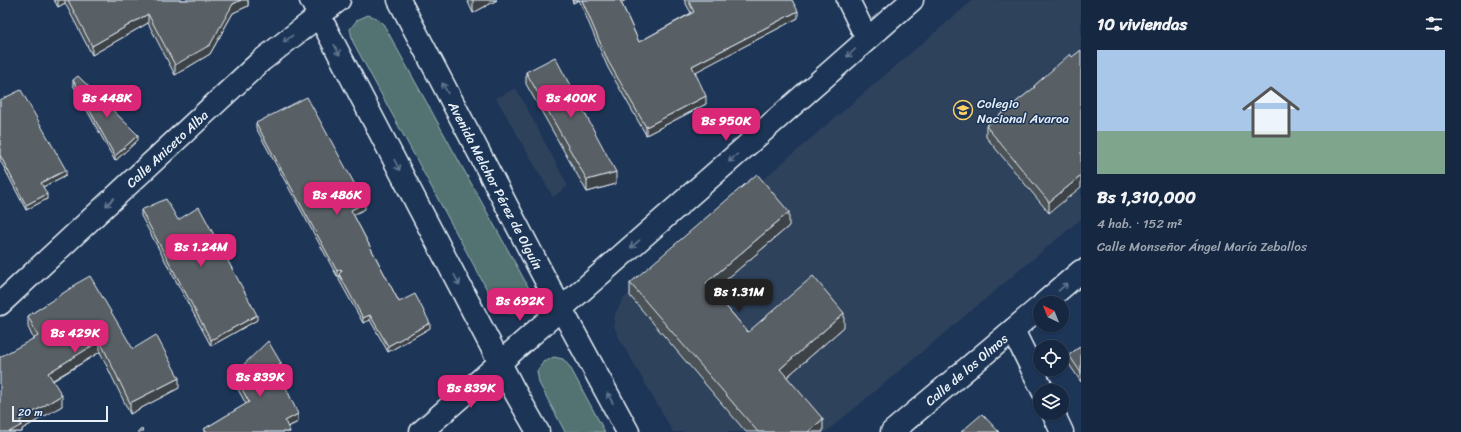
<!DOCTYPE html>
<html lang="es">
<head>
<meta charset="utf-8">
<style>
	:root { --surface:#162841; --page:#23344c; --text:#f1f3f6; --muted:#9ea6b1; --line:#35445a; --accent:#db2777 }
	body { margin:0; font-family:Sriracha,sans-serif; background:var(--page); color:var(--text); height:100vh; display:flex; flex-direction:column; font-size:15px; white-space:nowrap }
	* { box-sizing:border-box; margin:0 }
	p { font-size:13px; color:var(--muted) }
	.icon { flex:none; width:22px; height:22px; fill:none; stroke:currentColor; stroke-width:2; stroke-linecap:round; stroke-linejoin:round }
	.map { position:relative; flex:1; overflow:hidden }
	.side { display:flex; flex-direction:column; background:var(--surface); width:380px }
	.side>* { flex:none }
	.needle { width:26px; rotate:317deg }
	.tools { position:absolute; left:1033px; top:296px; display:grid; gap:8px }
	.tools a { display:grid; place-items:center; width:36px; height:36px; border-radius:50%; background:var(--surface); box-shadow:0 1px 3px #0004,0 0 0 1px var(--line); font-size:20px }
	.scale { position:absolute; left:12px; bottom:10px; width:96px; box-sizing:border-box; padding-left:4px; border:2px solid #e8f1f8; border-top:0; font-size:11px; line-height:14px; white-space:nowrap; color:#e8f1f8; -webkit-text-stroke:3px #1d3557; paint-order:stroke }
	.price { position:absolute; translate:-50% -34px; padding:0 9px; border-radius:8px; background:var(--accent); color:#fff; font-size:13px; line-height:26px; filter:drop-shadow(0 1px 2px #0008) }
	.price::after { content:''; position:absolute; left:50%; top:24px; width:12px; height:9px; margin-left:-6px; background:inherit; clip-path:polygon(0 0,100% 0,50% 100%) }
	.price.current { background:#222; color:#fff }
	ul { padding:0; list-style:none }
	li { display:grid; align-content:center; gap:8px; height:212px; padding:0 16px }
	li+li { border-top:1px solid var(--line) }
	li span { display:grid; place-items:center; height:124px; border-radius:0px; color:#555 }
	li>.icon { margin-inline-start:auto }
	span .icon { width:72px; height:72px; fill:#fffc; stroke-width:1 }
	li b { font-size:17px }
	h2 { display:flex; justify-content:space-between; align-items:center; height:48px; padding:0 16px; font-size:17px }
	main { display:flex; flex:1; min-height:0 }
	.map>svg:first-child { display:block }
	.built { fill:#2f425b }
	.grass { fill:#527372; stroke:#9db2b5 }
	.lines { fill:none; stroke-linecap:round; stroke-linejoin:round }
	.minor-casing { stroke:#e8f1f8; stroke-width:25 }
	.trunk-casing { stroke:#e8f1f8; stroke-width:25 }
	.minor { stroke:#1d3557; stroke-width:22 }
	.trunk { stroke:#1d3557; stroke-width:22 }
	.wall { fill:#4c5257; stroke:#e8f1f8 }
	.shaded-wall { fill:#3e4247; stroke:#e8f1f8 }
	.building { fill:#585f65; stroke:#e8f1f8 }
	.oneway { stroke:#64778f }
	.labels { text-anchor:middle; stroke-width:3; stroke-linejoin:round; paint-order:stroke }
	.poi-label { font-size:13px; fill:#e8f1f8; stroke:#1d3557; text-anchor:start }
	.street-label { font-size:13px; fill:#e8f1f8; stroke:#1d3557 }
</style>
</head>
<body>
<main>
<div class="map">
<svg width="1081" height="432" viewBox="0 0 1081 432">
	<rect width="100%" height="100%" fill="#1d3557"/>
	<filter id="ink" filterUnits="userSpaceOnUse"><feTurbulence type="fractalNoise" baseFrequency=".025" numOctaves="2"/><feDisplacementMap in="SourceGraphic" scale="8" xChannelSelector="R" yChannelSelector="G"/><feConvolveMatrix kernelMatrix="1 2 1 2 8 2 1 2 1" color-interpolation-filters="sRGB"/></filter>
	<g filter="url(#ink)">
		<g class="built">
			<polygon points="973,0 1081,0 1081,219 826,432 673,432 619,338 614,326 615,314 623,299"/>
			<polygon points="516,88 568,186 553,197 496,98"/>
		</g>
		<g class="grass">
			<path d="M368 15 377 18 384 25 530 290V302C518 315 515 316 498 310L353 42 350 29 357 20Z"/>
			<polygon points="554,357 563,359 570,367 605,432 565,432 539,383 537,371 543,362"/>
		</g>
		<g class="lines">
			<g class="minor-casing">
				<g id="minor">
					<polyline points="848,0 867,39"/>
					<polyline points="1044,303 1081,271"/>
					<path id="s1" d="M0 304 261 61 339 0"/>
					<polyline points="1013,330 1043,391"/>
					<polyline points="1053,413 1062,432"/>
					<polyline points="421,432 912,0"/>
					<path id="s2" d="M892 432 1040 307"/>
				</g>
			</g>
			<g class="trunk-casing">
				<g id="trunk">
					<polyline points="311,0 514,390 538,432"/>
					<path id="s3" d="M399 0 544 277 628 432"/>
				</g>
			</g>
			<use href="#minor" class="minor"/>
			<use href="#trunk" class="trunk"/>
		</g>
		<g class="wall">
			<polygon points="54,0 248,0 248,6 233,13 210,54 175,75 148,23 92,55 65,3 58,7"/>
			<polygon points="467,0 497,0 473,13"/>
			<polygon points="572,0 626,0 621,2 639,42 691,13 684,0 792,0 798,18 695,72 706,104 646,135 608,68 579,0 573,3"/>
			<polygon points="1072,57 1049,213 986,137 986,126 1034,88 1034,86"/>
			<polygon points="526,72 616,184 587,192 526,84"/>
			<polygon points="73,80 138,140 115,161 73,85"/>
			<polygon points="0,100 66,175 43,187 47,199 26,210 0,160"/>
			<polygon points="256,123 365,209 353,214 399,302 430,328 388,352 370,320 363,323 339,280 339,275 337,276 256,128"/>
			<polygon points="141,210 178,220 257,320 211,346 141,216"/>
			<polygon points="789,226 713,291 748,332 844,327 787,377 823,432 746,432 630,296 630,283"/>
			<polygon points="74,285 133,349 179,388 130,414 100,352 53,381 62,406 22,429 22,432 0,432 33,338 28,327 28,316 74,287"/>
			<polygon points="1081,346 1081,382 1069,364 1069,355"/>
			<polygon points="281,370 279,373 298,422 288,427 290,432 204,432 204,429 246,404 234,382 234,374"/>
		</g>
		<g class="shaded-wall">
			<polygon points="58,0 65,0 65,3 58,7"/>
			<polygon points="241,0 248,0 248,6 233,13 210,54 175,75 175,65 233,4"/>
			<polygon points="473,0 497,0 473,13"/>
			<polygon points="573,0 579,0 573,3"/>
			<polygon points="618,0 626,0 618,4"/>
			<polygon points="798,11 798,18 692,74 692,66"/>
			<polygon points="148,14 148,23 92,55 92,46"/>
			<polygon points="706,96 706,104 646,135 646,127"/>
			<polygon points="138,135 138,140 115,161 115,156"/>
			<polygon points="66,170 66,175 41,188 41,183"/>
			<polygon points="616,172 616,184 587,192 587,180"/>
			<polygon points="1081,176 1081,187 1049,213 1049,202"/>
			<polygon points="47,194 47,199 26,210 26,205"/>
			<polygon points="365,203 365,209 351,216 351,210"/>
			<polygon points="789,212 789,226 706,297 706,283"/>
			<polygon points="341,269 341,275 337,276 337,271"/>
			<polygon points="844,313 844,327 780,383 780,369"/>
			<polygon points="257,315 257,320 211,346 211,340"/>
			<polygon points="370,315 370,320 363,323 363,318"/>
			<polygon points="430,323 430,328 388,352 388,346"/>
			<polygon points="100,341 100,352 48,383 48,373"/>
			<polygon points="281,363 281,370 277,375 277,368"/>
			<polygon points="179,378 179,388 130,414 130,403"/>
			<polygon points="62,395 62,406 22,429 22,432 9,432 20,420"/>
			<polygon points="298,414 298,422 285,428 285,421"/>
			<polygon points="823,419 823,432 808,432"/>
		</g>
		<g class="building">
			<polygon points="68,0 241,0 233,4 210,45 175,65 148,14 92,46"/>
			<polygon points="582,0 620,0 639,42 694,12 688,0 792,0 798,11 692,66 706,96 646,127 608,61"/>
			<polygon points="1081,50 1081,176 1049,202 986,126 1035,87 1034,86 1070,54 1072,57"/>
			<polygon points="555,57 616,172 587,180 526,72"/>
			<polygon points="78,76 138,135 115,156 73,80"/>
			<polygon points="21,90 66,170 41,183 47,194 26,205 0,155 0,100"/>
			<polygon points="307,97 365,203 351,210 399,302 415,294 430,323 388,346 370,315 363,318 339,274 342,271 341,269 337,271 256,123"/>
			<polygon points="757,174 789,212 706,283 748,332 813,276 844,313 780,369 823,419 808,432 758,432 630,283"/>
			<polygon points="166,199 178,220 199,207 257,315 211,340 141,210"/>
			<polygon points="90,276 133,349 156,335 179,378 130,403 100,341 48,373 62,395 20,420 22,425 9,432 0,432 0,357 38,336 28,316 74,286 74,285"/>
			<polygon points="268,341 281,363 277,368 298,414 285,421 290,432 206,432 204,429 249,402 234,374"/>
			<polygon points="1081,346 1081,373 1069,355"/>
			<polygon points="982,414 999,432 961,432"/>
			<polygon points="142,429 143,432 137,432"/>
		</g>
		<defs><path id="oneway-shaft" d="M-6 0H5M1.5-3L5.5 0L1.5 3" fill="none" stroke-width="1.6" stroke-linecap="round" stroke-linejoin="round"/></defs>
		<g class="oneway">
			<use href="#oneway-shaft" transform="translate(288 39) rotate(141)"/>
			<use href="#oneway-shaft" transform="translate(337 50) rotate(62)"/>
			<use href="#oneway-shaft" transform="translate(851 53) rotate(138)"/>
			<use href="#oneway-shaft" transform="translate(445 88) rotate(-118)"/>
			<use href="#oneway-shaft" transform="translate(733 158) rotate(138)"/>
			<use href="#oneway-shaft" transform="translate(397 165) rotate(62)"/>
			<use href="#oneway-shaft" transform="translate(110 202) rotate(137)"/>
			<use href="#oneway-shaft" transform="translate(635 244) rotate(139)"/>
			<use href="#oneway-shaft" transform="translate(457 280) rotate(62)"/>
			<use href="#oneway-shaft" transform="translate(1063 287) rotate(-41)"/>
			<use href="#oneway-shaft" transform="translate(610 398) rotate(-119)"/>
		</g>
	</g>
	<defs>
		<g id="school-ring" transform="scale(1)"><circle r="9.5" fill="#1d3557" stroke="#ffd166" stroke-width="1.5"/><path d="M0-5L7-2L0 1L-7-2ZM-4 1L0 2.5L4 1V4Q0 6-4 4Z" fill="#ffd166"/></g>
	</defs>
	<g fill-rule="evenodd">
		<use href="#school-ring" x="963" y="110"/>
	</g>
	<g class="labels">
		<g class="poi-label">
			<text x="977" y="108">Colegio<tspan x="977" dy="15">Nacional Avaroa</tspan></text>
		</g>
		<g class="street-label">
			<text dy="5" stroke="none"><textPath href="#s1" startOffset="228">Calle Aniceto Alba</textPath></text>
			<text dy="5" stroke="none"><textPath href="#s3" startOffset="209">Avenida Melchor Pérez de Olguín</textPath></text>
			<text dy="5" stroke="none"><textPath href="#s2" startOffset="97">Calle de los Olmos</textPath></text>
		</g>
	</g>
</svg>
<div class="tools">
<a><svg class="needle" viewBox="-14 -14 28 28"><path d="M0-13l5 13h-10z" fill="#e53935"/><path d="M0 13l5-13h-10z" fill="#9ea6b1"/></svg></a>
<a><svg class="icon" aria-label="locate" viewBox="0 0 24 24"><circle cx="12" cy="12" r="6"/><path d="M12 2v4M12 18v4M2 12h4M18 12h4"/></svg></a>
<a><svg class="icon" aria-label="layers" viewBox="0 0 24 24"><path d="M12 4l9 5-9 5-9-5zM3 14l9 5 9-5"/></svg></a>
</div>
<div class="scale">20 m</div>
<b class="price" style="left:107px;top:119px">Bs 448K</b>
<b class="price" style="left:571px;top:119px">Bs 400K</b>
<b class="price" style="left:726px;top:142px">Bs 950K</b>
<b class="price" style="left:337px;top:216px">Bs 486K</b>
<b class="price" style="left:201px;top:268px">Bs 1.24M</b>
<b class="price current" style="left:739px;top:313px">Bs 1.31M</b>
<b class="price" style="left:520px;top:322px">Bs 692K</b>
<b class="price" style="left:75px;top:354px">Bs 429K</b>
<b class="price" style="left:260px;top:398px">Bs 839K</b>
<b class="price" style="left:471px;top:409px">Bs 839K</b>
</div>
<section class="side">
<h2>10 viviendas<svg class="icon" aria-label="filters" viewBox="0 0 24 24"><path d="M4 7h16M4 17h16"/><circle cx="9" cy="7" r="2"/><circle cx="15" cy="17" r="2"/></svg></h2>
<ul>
<li><span style="background:linear-gradient(#a9c7e8 65%,#7fa58c 0)"><svg class="icon" aria-label="home" viewBox="0 0 24 24"><path d="M3 11l9-7 9 7M6 9v11h12V9"/></svg></span><div><b>Bs 1,310,000</b><p>4 hab. · 152 m²</p><p>Calle Monseñor Ángel María Zeballos</p></div></li>
</ul>
</section>
</main>
</body>
</html>
